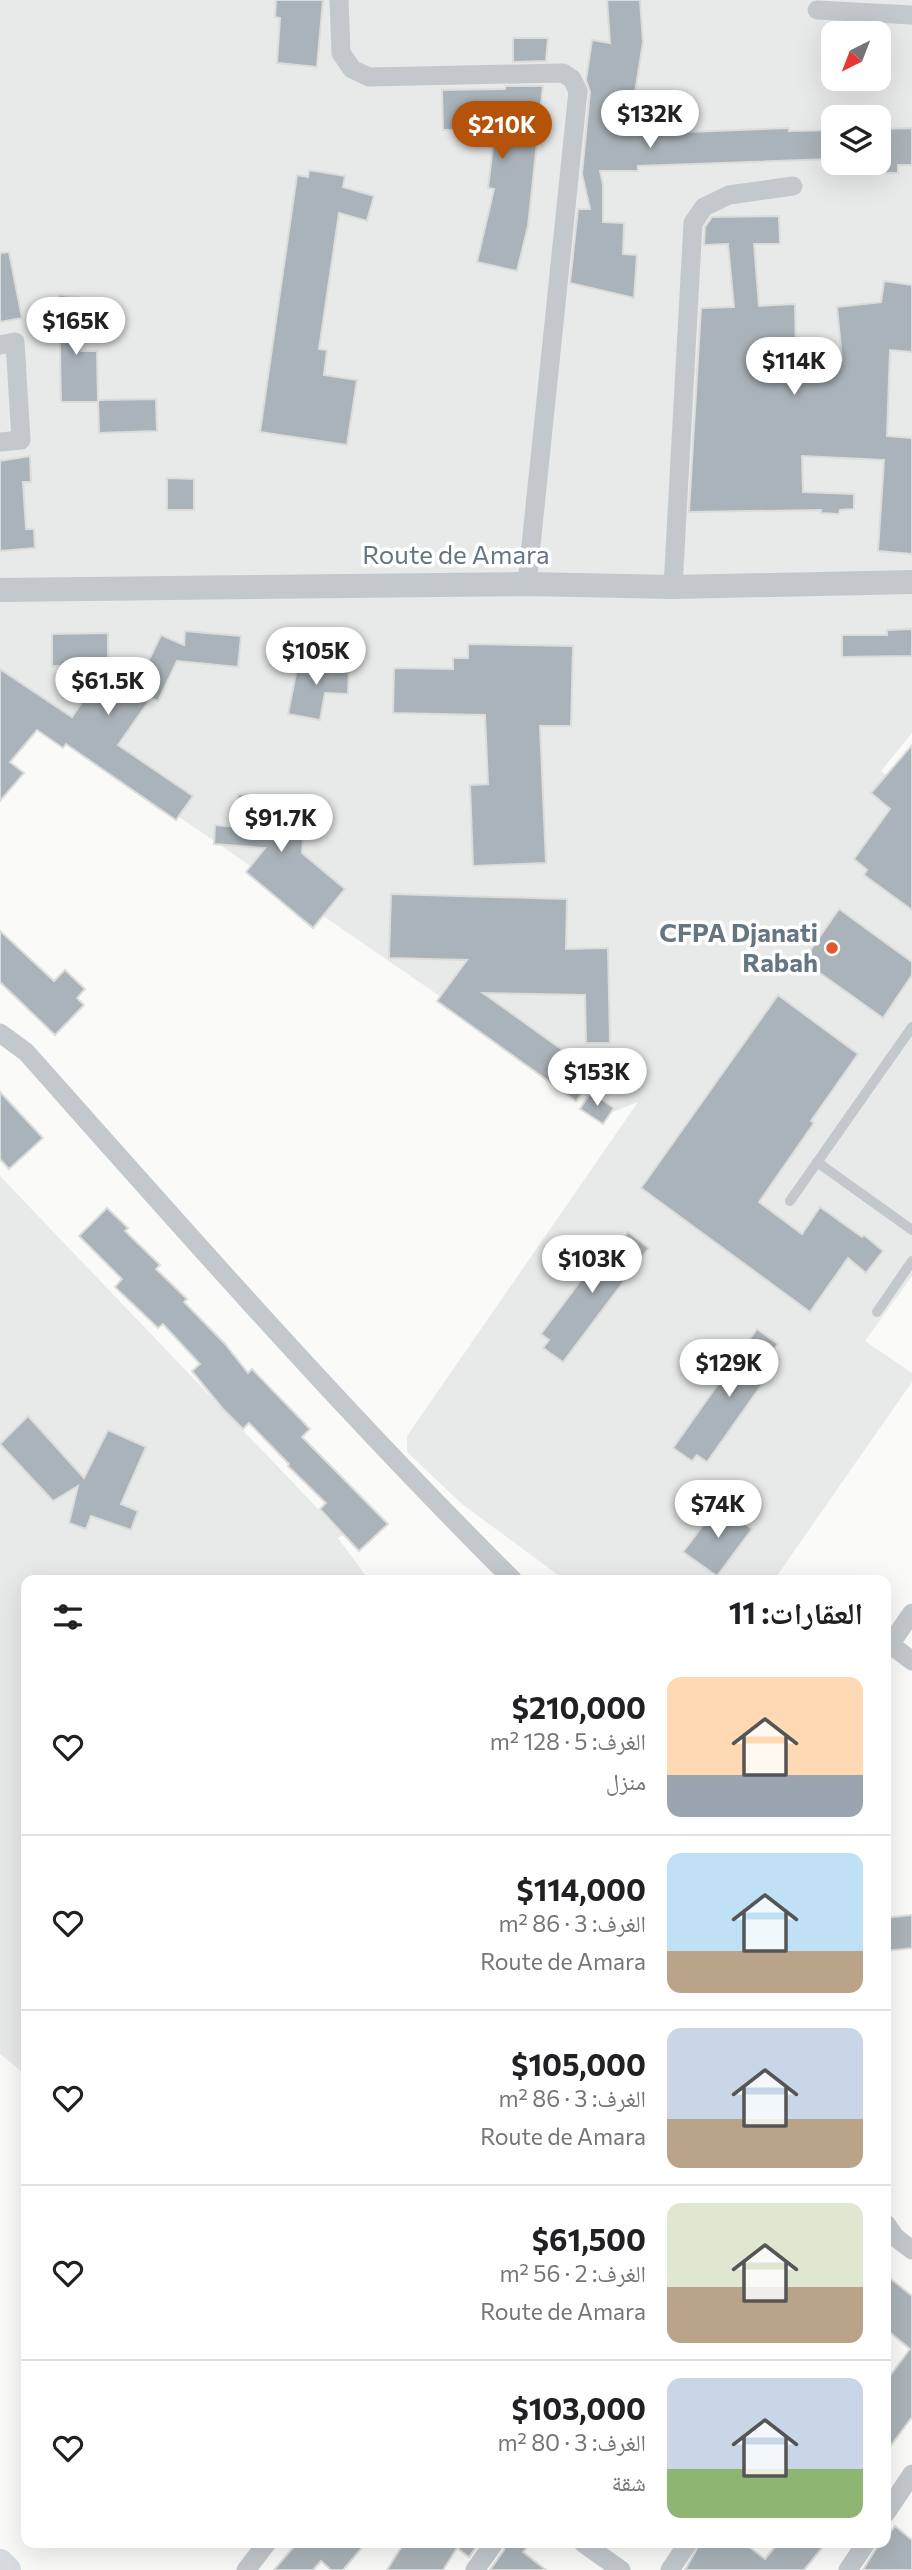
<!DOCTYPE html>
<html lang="ar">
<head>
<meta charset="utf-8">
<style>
	:root { --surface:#fff; --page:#f2f2f2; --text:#202124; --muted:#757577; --line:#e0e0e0; --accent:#b45309 }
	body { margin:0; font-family:Commissioner,"Noto Naskh Arabic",sans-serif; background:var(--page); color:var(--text); direction:rtl; height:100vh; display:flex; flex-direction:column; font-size:26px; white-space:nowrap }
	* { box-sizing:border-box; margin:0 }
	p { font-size:23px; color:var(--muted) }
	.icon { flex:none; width:38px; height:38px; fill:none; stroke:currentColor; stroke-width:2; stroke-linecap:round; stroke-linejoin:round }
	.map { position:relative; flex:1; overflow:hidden; direction:ltr }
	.details { position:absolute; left:21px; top:1575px; width:870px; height:973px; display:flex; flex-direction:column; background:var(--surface); border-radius:14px; box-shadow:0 7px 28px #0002; direction:rtl }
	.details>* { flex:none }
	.needle { width:46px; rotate:222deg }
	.buttons { position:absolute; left:821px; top:21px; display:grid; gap:14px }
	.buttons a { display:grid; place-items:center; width:70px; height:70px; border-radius:14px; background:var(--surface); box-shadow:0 7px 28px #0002; font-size:35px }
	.price { position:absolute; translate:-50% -60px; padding:0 16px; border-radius:24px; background:#fff; color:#222; font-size:23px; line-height:46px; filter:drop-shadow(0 2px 4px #0008) }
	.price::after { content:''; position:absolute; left:50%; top:42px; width:21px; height:16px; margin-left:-10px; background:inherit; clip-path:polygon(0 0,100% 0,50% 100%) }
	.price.selected { background:var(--accent); color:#fff }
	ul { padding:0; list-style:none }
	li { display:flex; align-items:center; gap:21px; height:175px; padding:0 28px }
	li+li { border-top:2px solid var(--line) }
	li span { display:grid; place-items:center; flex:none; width:196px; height:140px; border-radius:14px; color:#555 }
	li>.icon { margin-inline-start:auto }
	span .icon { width:84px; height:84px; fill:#fffc; stroke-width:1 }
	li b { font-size:30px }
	h2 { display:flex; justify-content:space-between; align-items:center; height:84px; padding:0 28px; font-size:30px }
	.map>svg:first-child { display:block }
	.built { fill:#e8e9e9; fill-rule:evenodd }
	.building { fill:#aab3b9; stroke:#dcdcda; stroke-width:2 }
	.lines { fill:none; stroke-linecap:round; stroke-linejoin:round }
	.service { stroke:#c3c8cc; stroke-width:10 }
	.minor { stroke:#c3c8cc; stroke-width:19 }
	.tertiary { stroke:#c3c8cc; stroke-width:24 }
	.secondary { stroke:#d6dbdf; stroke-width:28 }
	.poi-dot { fill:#e4572e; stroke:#fff; stroke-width:2.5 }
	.labels { text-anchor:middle; stroke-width:7; stroke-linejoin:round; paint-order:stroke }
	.street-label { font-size:26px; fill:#657683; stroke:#fff }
	.poi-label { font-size:26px; font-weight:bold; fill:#657683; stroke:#fff; text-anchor:end }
</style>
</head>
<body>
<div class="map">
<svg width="912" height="2570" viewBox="0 0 912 2570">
	<rect width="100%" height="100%" fill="#fafaf8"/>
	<g class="built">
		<path d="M0 0H912V733L881 771 912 795V1276L865 1341 912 1373V1382L774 1580H565L462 1504 407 1452V1436L638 1102 610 1113 0 694ZM833 33H878V79H833ZM833 117H878V163H833Z"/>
		<polygon points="0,1176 343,1535 338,1538 369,1580 26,1580 26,2075 0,2054"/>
	</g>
	<g class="building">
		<polygon points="276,0 323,0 317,67 277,63 280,18 275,17"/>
		<polygon points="607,0 640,0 643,42 632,112 638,112 638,134 789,128 789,131 833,130 833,159 638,166 638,171 600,171 603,185 603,222 624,223 623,254 637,255 634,298 570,283 578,209 590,209 582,174 590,92 586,80 592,40 610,43"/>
		<polygon points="513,38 548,38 546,61 513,62"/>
		<polygon points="505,86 543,86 528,226 517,271 477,262 494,189 488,188 495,129 443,130 442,90 505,89"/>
		<polygon points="912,128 912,165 898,165 898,173 878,173 878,129"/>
		<polygon points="309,170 345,176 343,187 374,196 367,221 339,213 319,349 327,350 324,375 357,380 347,445 260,432 297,175 308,177"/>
		<polygon points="779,216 780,244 754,244 759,306 795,304 796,357 842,360 837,307 881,302 884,281 912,285 912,352 890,350 887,436 912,438 912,554 878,551 884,460 802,456 803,492 854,494 854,509 840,510 839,514 821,513 821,510 689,512 701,308 734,307 728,244 704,245 705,227 712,217"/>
		<polygon points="9,252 22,318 0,322 0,253"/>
		<polygon points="59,295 79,297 77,321 81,321 81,351 97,351 98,402 61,402"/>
		<polygon points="156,399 157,431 99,433 98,400"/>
		<polygon points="30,456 31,482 23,482 26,529 34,529 35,548 0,551 0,461"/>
		<polygon points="167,478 194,479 194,510 167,510"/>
		<polygon points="912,629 912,656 842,657 842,635 887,635 887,630"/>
		<polygon points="185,631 241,636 238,667 177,661 158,701 151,698 118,745 193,796 176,820 66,744 63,748 37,730 10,762 24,773 0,801 0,669 72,717 105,668 140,679 161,635 184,645"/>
		<polygon points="108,633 108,665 52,666 52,634"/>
		<polygon points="468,644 573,646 571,726 540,726 546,863 473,866 470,785 488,784 485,715 393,713 394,668 453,669 453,658 468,658"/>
		<polygon points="299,658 349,668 348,694 325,693 320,720 288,714"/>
		<polygon points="912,745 912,910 864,875 867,870 854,859 890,809 871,793"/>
		<polygon points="238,794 306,800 302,853 345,889 313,928 246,872 265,848 214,844 215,825 235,827"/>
		<polygon points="391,894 567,899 566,949 608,948 610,1043 586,1043 585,995 483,993 596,1074 576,1101 437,1001 467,960 389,958"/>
		<polygon points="839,909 912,962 912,975 883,1018 803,961"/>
		<polygon points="0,931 54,981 65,970 85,989 77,998 84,1005 55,1035 0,982"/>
		<polygon points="778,995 858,1054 811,1121 814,1123 759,1202 802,1234 820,1207 862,1237 864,1235 883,1251 866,1273 848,1258 810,1312 641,1188"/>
		<polygon points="0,1092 43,1138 9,1169 0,1159"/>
		<polygon points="591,1092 614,1108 603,1124 580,1109"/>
		<polygon points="107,1208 128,1228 125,1231 160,1265 156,1269 187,1299 184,1302 225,1344 248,1373 252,1369 310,1429 302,1437 388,1524 359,1551 320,1509 326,1503 288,1466 289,1464 249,1423 243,1429 223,1409 192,1371 200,1364 163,1324 158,1328 115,1287 122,1279 79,1236"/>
		<polygon points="628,1232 649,1248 563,1362 543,1348 549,1340 541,1334 613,1237 620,1242"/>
		<polygon points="757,1329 778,1344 771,1353 780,1359 707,1462 697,1455 692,1461 673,1448"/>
		<polygon points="28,1416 84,1478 108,1430 146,1447 121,1504 138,1511 131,1530 91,1516 86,1529 69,1523 78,1486 53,1501 0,1444"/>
		<polygon points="719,1504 752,1529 717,1576 683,1552"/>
		<polygon points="912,1915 912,1948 886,1951 886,1918"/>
		<polygon points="886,2275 912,2296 912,2417 886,2452 886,2381 910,2349 886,2329"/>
		<polygon points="895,2526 912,2540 912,2570 863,2570 877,2547 881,2543 886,2543 886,2537"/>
		<polygon points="297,2543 366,2543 343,2570 331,2570 321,2561 313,2570 274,2570"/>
		<polygon points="404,2543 479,2543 469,2557 457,2548 443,2570 387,2570"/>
		<polygon points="506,2543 531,2543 523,2552 546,2570 490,2570 504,2550"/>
		<polygon points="700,2543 744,2543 765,2559 778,2543 826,2543 804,2570 685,2570"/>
	</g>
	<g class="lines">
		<g class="service">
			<polyline points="817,1162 912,1230"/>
			<polyline points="790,1201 912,1027"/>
			<polyline points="877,1312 912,1261"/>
		</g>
		<g class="minor">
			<polyline points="339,0 341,53 352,69 369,77 563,73 572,79 578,91 527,584"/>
			<polyline points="817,10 912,15"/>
			<polyline points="0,345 15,342 21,440 0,442"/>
			<polyline points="673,587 693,223 704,207 729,195 793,186"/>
			<path d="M0 1033 26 1052C185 1231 343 1411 513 1580"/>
			<polyline points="890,1644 912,1661"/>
			<polyline points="886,1650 912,1613"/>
			<polyline points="886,2224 895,2237 912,2250"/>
			<polyline points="886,2513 912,2474"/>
			<polyline points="583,2543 621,2570"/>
			<polyline points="246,2570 267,2543"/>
			<polyline points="475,2570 494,2543"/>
			<polyline points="670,2570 688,2543"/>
			<polyline points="848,2570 866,2543"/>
		</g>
		<polyline class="tertiary" points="0,590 527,584 673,587 912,582"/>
		<polyline class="secondary" points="0,2563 7,2570"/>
	</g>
	<circle class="poi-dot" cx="832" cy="948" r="7"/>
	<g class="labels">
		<g class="street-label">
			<text x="456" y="564">Route de Amara</text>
		</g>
		<g class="poi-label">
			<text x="818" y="942">CFPA Djanati<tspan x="818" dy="30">Rabah</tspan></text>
		</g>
	</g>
</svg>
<div class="buttons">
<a><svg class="needle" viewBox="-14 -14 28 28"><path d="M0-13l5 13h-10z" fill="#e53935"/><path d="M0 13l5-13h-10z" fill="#757577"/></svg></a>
<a><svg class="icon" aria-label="layers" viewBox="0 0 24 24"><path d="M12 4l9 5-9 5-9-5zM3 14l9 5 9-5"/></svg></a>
</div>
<b class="price" style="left:650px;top:150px">$132K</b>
<b class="price selected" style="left:502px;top:161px">$210K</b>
<b class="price" style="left:76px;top:357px">$165K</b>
<b class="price" style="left:794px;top:397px">$114K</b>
<b class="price" style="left:316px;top:687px">$105K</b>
<b class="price" style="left:108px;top:717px">$61.5K</b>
<b class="price" style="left:281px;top:854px">$91.7K</b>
<b class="price" style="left:597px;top:1108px">$153K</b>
<b class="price" style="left:592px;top:1295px">$103K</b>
<b class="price" style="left:729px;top:1399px">$129K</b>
<b class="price" style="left:718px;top:1540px">$74K</b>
<section class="details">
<h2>العقارات: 11<svg class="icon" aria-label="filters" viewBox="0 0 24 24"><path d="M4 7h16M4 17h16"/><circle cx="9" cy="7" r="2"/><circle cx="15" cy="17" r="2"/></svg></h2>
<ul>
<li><span style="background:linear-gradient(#ffd9b3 70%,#9aa5b1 0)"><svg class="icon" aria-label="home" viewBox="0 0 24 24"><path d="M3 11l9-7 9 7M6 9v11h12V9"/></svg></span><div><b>$210,000</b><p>الغرف: 5 · 128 m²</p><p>منزل</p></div><svg class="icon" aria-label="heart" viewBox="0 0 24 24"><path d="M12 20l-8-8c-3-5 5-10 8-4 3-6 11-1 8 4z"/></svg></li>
<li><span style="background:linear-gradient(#bfe0f5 70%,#b9a48a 0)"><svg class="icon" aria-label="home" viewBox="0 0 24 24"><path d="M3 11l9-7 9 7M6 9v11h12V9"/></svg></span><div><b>$114,000</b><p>الغرف: 3 · 86 m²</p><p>Route de Amara</p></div><svg class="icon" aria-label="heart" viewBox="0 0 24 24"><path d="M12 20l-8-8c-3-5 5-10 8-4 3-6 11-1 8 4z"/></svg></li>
<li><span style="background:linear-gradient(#c9d6e8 65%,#b9a48a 0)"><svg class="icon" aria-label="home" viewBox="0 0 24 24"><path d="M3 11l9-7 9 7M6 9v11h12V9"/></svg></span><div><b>$105,000</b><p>الغرف: 3 · 86 m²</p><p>Route de Amara</p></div><svg class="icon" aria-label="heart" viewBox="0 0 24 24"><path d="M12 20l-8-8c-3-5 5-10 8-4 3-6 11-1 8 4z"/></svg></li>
<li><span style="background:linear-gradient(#dfe7d0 60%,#b9a48a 0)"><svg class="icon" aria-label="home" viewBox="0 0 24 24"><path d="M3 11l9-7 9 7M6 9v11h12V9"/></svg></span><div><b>$61,500</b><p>الغرف: 2 · 56 m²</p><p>Route de Amara</p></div><svg class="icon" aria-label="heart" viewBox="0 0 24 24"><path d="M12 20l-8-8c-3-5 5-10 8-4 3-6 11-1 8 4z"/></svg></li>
<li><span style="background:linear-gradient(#c9d6e8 65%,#8fb573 0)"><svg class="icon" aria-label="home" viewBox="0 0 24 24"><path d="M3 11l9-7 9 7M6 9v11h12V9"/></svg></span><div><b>$103,000</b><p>الغرف: 3 · 80 m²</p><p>شقة</p></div><svg class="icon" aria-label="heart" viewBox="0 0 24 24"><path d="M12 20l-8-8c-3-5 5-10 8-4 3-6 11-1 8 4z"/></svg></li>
</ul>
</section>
</div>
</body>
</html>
